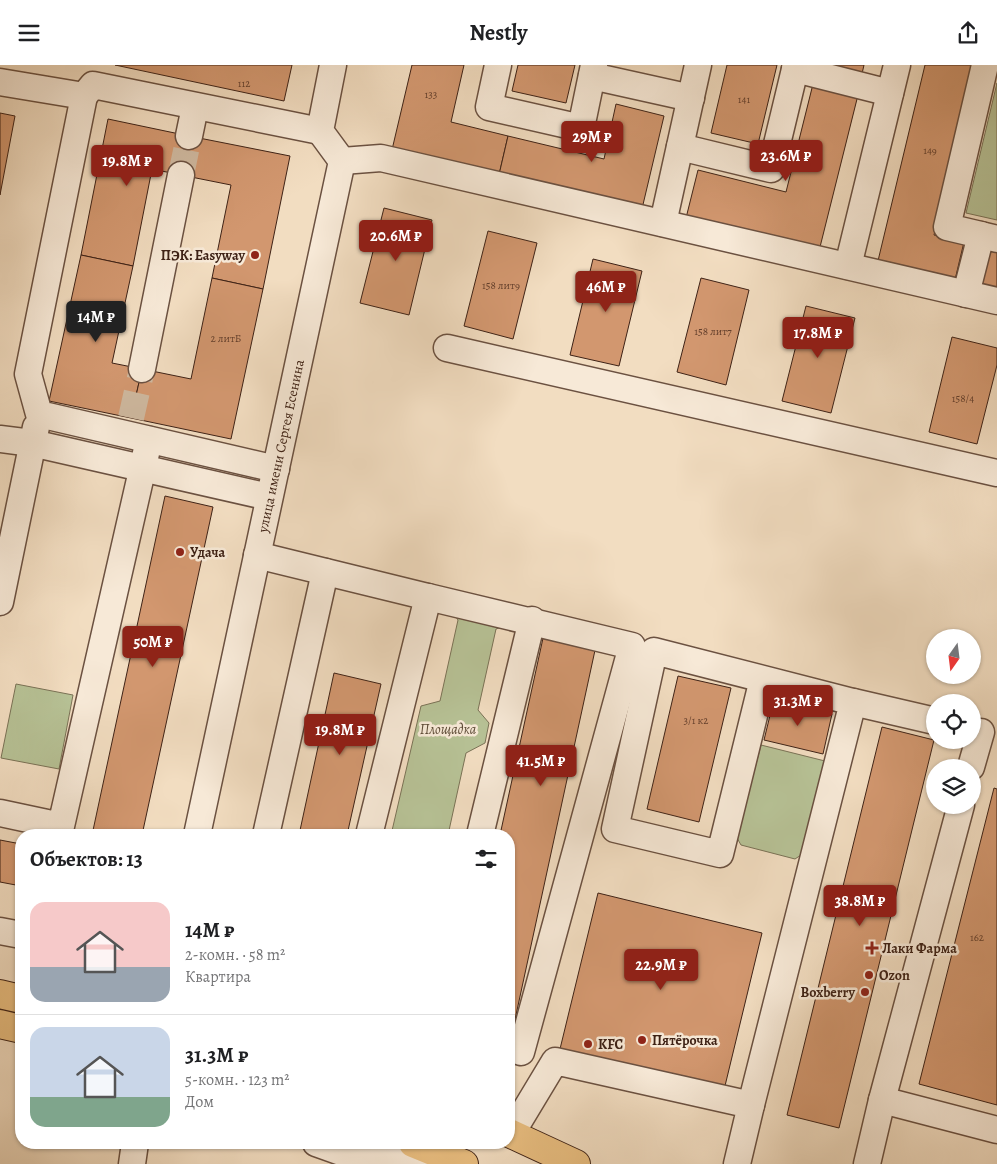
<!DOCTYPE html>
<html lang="ru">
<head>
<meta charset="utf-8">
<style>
	:root { --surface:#fff; --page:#f6f6f6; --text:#202124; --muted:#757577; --line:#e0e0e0; --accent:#8f2418 }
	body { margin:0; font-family:Alegreya,serif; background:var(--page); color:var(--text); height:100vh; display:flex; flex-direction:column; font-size:19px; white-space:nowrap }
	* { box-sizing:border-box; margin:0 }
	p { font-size:16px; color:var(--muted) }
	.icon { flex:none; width:28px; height:28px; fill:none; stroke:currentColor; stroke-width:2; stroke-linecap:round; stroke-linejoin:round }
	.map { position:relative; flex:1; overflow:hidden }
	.panel { position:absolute; left:15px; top:764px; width:500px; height:320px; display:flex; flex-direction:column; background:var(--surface); border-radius:20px; box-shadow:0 1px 4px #0004 }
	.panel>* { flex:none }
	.needle { width:32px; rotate:194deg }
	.tools { position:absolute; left:926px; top:564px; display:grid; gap:10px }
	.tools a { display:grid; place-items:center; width:55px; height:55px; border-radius:50%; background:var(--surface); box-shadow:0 1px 4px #0004; font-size:25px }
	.price { position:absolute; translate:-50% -42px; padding:0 11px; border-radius:5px; background:var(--accent); color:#fff; font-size:16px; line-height:32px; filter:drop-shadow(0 1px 2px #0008) }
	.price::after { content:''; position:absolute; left:50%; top:30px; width:15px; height:11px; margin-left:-8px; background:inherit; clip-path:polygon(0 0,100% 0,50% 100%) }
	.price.active { background:#222; color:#fff }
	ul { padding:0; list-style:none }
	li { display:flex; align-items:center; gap:15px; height:125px; padding:0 15px }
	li+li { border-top:1px solid var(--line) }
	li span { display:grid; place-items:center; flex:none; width:140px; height:100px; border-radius:15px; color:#555 }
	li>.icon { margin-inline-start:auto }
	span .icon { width:60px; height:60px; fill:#fffc; stroke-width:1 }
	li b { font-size:21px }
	h2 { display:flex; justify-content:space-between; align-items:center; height:60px; padding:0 15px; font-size:21px }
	header { display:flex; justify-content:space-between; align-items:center; height:65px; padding:0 15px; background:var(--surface); font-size:22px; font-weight:600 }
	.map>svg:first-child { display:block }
	.green { fill:#b7c296; stroke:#7a7256 }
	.building { fill:#d2976f; stroke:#3e2216 }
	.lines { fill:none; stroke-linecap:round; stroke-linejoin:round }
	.minor-tunnel { stroke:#ceb89f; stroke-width:26; stroke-dasharray:26 13; stroke-linecap:butt }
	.minor-casing { stroke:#6b5141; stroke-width:29 }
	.major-casing { stroke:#3e2216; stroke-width:30 }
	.minor { stroke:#f7e9d7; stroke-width:26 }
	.major { stroke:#e9be80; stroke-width:28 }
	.poi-dot { fill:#8f2418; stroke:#f7e9d7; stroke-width:2 }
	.labels { text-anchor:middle; stroke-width:5; stroke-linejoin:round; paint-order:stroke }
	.number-label { font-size:11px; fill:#633f2c }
	.poi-label { font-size:14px; font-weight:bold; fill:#3e2216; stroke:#f7e9d7; text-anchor:start }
	.street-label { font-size:14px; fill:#3e2216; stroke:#f7e9d7 }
	.park-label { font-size:14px; font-style:italic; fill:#5c4a36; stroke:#f7e9d7 }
</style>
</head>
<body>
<header><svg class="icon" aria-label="menu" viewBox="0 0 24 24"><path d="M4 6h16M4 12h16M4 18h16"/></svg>Nestly<svg class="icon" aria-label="share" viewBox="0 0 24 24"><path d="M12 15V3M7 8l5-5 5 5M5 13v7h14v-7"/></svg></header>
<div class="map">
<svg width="997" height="1099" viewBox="0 0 997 1099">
	<rect width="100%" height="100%" fill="#f2ddc1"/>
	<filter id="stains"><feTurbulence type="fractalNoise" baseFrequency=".004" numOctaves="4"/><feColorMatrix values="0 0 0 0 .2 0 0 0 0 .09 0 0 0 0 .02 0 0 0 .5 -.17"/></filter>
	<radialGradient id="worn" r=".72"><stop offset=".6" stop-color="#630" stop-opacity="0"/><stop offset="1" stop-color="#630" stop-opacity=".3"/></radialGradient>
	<g class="green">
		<polygon points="997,18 997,155 966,148"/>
		<polygon points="451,545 505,561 496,564 478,645 489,658 485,678 466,688 448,770 391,770 421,641 440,636 458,555"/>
		<polygon points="16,619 73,630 59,704 1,693"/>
		<polygon points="761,680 825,696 801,790 795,794 741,780 737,773"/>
	</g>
	<g class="building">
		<polygon points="115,0 292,0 284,36"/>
		<polygon points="412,0 464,0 451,57 508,71 498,114 391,89"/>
		<polygon points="518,0 575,0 566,38 512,26"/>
		<polygon points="727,0 777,0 758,79 711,68"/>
		<polygon points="815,0 864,0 861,13"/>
		<polygon points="925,0 975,0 934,170 964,177 954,219 877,200"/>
		<polygon points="813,19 858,30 819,186 686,153 698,105 786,127"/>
		<polygon points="616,39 664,51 641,148 498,114 508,71 604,94"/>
		<polygon points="0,48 15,51 0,130"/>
		<polygon points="108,54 189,71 181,110 152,104 133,201 81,190"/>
		<polygon points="189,71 290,91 263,224 212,213 231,120 181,110"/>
		<polygon points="384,143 432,155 409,250 360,238"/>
		<polygon points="488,166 537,178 513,274 464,261"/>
		<polygon points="989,183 997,185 997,230 979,225"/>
		<polygon points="81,190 133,201 112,298 142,304 131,353 49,336"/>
		<polygon points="593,194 642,206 619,301 570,290"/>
		<polygon points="212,213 263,224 231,374 131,353 142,304 191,314"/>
		<polygon points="701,213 749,225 726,320 677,307"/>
		<polygon points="806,241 855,253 831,348 782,336"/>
		<polygon points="952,272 997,283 997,300 977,379 929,367"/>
		<polygon points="165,431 213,442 142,770 92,770"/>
		<polygon points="545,564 597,576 511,973 509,972 509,770 500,770"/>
		<polygon points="334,608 381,619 347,770 299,770"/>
		<polygon points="678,611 731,623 699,757 647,744"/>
		<polygon points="774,634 832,649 823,689 764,675"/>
		<polygon points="882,662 934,675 839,1063 787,1050"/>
		<polygon points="994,723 997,724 997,1040 919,1019"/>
		<polygon points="0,775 21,779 21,821 0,817"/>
		<polygon points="598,828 762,868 724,1025 560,984"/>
	</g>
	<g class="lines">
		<g class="minor-tunnel">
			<polyline points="181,110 189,71"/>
			<polyline points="131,353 142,304"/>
		</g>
		<g class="minor-casing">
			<g id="minor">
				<polyline points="498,0 489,42 581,63 594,0"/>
				<polyline points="795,4 890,28"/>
				<polyline points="592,11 691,33"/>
				<polyline points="0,17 84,31 93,20 320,66"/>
				<polyline points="84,31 28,309 39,349 276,404"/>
				<polyline points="189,71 195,42"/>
				<polyline points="680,82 771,104 796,0"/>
				<polyline points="342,96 381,93 997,236"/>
				<polyline points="663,158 698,0"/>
				<polyline points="981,170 947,162 985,0"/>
				<polyline points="848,201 897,0"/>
				<polyline points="966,229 981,170 997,174"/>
				<polyline points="447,283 997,408"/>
				<polyline points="142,304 181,110"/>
				<polyline points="0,374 32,378 269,432"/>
				<polyline points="257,490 428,532 369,770"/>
				<polyline points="428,532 632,581 521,987 509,983"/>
				<polyline points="0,537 36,362"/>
				<polyline points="853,637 935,656"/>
				<polyline points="971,702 981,667"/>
				<polyline points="0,748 61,761 149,375"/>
				<path id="s1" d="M197 770 342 96 320 66 333 0"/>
				<polyline points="266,770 325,507"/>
				<polyline points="480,770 532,555"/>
				<polyline points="0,866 21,870"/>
				<polyline points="882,1035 997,1065"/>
				<polyline points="751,1040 853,637 654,586 615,764 720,789 763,614"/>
				<polyline points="511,1069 555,996 751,1040 737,1099"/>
				<polyline points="316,1078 355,1092 426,1099"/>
				<polyline points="132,1099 135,1078"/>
				<polyline points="867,1099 882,1035 961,740"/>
			</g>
		</g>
		<g class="major-casing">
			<g id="major">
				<polyline points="0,929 21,934"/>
				<polyline points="0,959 21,964"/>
				<polyline points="509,1068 576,1099"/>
				<polyline points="413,1078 464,1099"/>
			</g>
		</g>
		<use href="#minor" class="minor"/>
		<use href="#major" class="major"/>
	</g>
	<g class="poi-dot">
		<circle cx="255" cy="190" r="5"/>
		<circle cx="180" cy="487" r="5"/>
		<path d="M869.5 875.5h5v5h5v5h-5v5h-5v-5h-5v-5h5z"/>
		<circle cx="869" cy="910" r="5"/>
		<circle cx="865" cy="927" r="5"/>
		<circle cx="642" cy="975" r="5"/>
		<circle cx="588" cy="979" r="5"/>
	</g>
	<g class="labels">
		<g class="number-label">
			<text x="244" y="22">112</text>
			<text x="431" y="33">133</text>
			<text x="744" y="38">141</text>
			<text x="930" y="89">149</text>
			<text x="501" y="224">158 лит9</text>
			<text x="713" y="270">158 лит7</text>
			<text x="226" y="277">2 литБ</text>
			<text x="963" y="337">158/4</text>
			<text x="696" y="659">3/1 к2</text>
			<text x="977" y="876">162</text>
		</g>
		<g class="poi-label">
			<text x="245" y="195" text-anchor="end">ПЭК: Easyway</text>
			<text x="190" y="492">Удача</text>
			<text x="882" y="888">Лаки Фарма</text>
			<text x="879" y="915">Ozon</text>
			<text x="855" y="932" text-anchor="end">Boxberry</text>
			<text x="652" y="980">Пятёрочка</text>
			<text x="598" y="984">KFC</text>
		</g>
		<g class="street-label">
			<text dy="5" stroke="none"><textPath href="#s1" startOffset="398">улица имени Сергея Есенина</textPath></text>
		</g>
		<g class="park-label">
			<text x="448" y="669">Площадка</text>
		</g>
	</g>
	<rect width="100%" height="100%" filter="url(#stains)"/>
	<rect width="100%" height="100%" fill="url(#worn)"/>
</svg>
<div class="tools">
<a><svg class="needle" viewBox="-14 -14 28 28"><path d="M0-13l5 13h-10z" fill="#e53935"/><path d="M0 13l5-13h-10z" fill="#757577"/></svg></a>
<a><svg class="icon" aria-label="locate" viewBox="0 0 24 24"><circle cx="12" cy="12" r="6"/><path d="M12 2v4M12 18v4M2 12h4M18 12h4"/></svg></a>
<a><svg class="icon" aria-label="layers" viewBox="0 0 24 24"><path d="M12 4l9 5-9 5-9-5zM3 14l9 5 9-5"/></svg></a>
</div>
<b class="price" style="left:592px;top:98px">29M ₽</b>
<b class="price" style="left:786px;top:117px">23.6M ₽</b>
<b class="price" style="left:127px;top:122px">19.8M ₽</b>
<b class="price" style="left:396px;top:197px">20.6M ₽</b>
<b class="price" style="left:606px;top:248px">46M ₽</b>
<b class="price active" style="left:96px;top:278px">14M ₽</b>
<b class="price" style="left:818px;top:294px">17.8M ₽</b>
<b class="price" style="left:153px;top:603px">50M ₽</b>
<b class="price" style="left:798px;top:662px">31.3M ₽</b>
<b class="price" style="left:340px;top:691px">19.8M ₽</b>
<b class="price" style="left:541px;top:722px">41.5M ₽</b>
<b class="price" style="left:860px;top:862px">38.8M ₽</b>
<b class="price" style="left:661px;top:926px">22.9M ₽</b>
<section class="panel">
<h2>Объектов: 13<svg class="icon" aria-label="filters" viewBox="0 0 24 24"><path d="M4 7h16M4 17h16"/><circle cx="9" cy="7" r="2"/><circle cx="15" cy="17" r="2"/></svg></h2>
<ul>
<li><span style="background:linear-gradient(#f6c9c9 65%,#9aa5b1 0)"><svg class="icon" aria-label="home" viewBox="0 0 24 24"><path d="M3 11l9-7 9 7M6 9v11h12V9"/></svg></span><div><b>14M ₽</b><p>2-комн. · 58 m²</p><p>Квартира</p></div></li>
<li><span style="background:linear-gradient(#c9d6e8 70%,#7fa58c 0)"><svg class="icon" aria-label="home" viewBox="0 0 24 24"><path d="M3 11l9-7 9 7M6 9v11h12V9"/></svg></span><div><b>31.3M ₽</b><p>5-комн. · 123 m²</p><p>Дом</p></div></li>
</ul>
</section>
</div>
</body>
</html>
